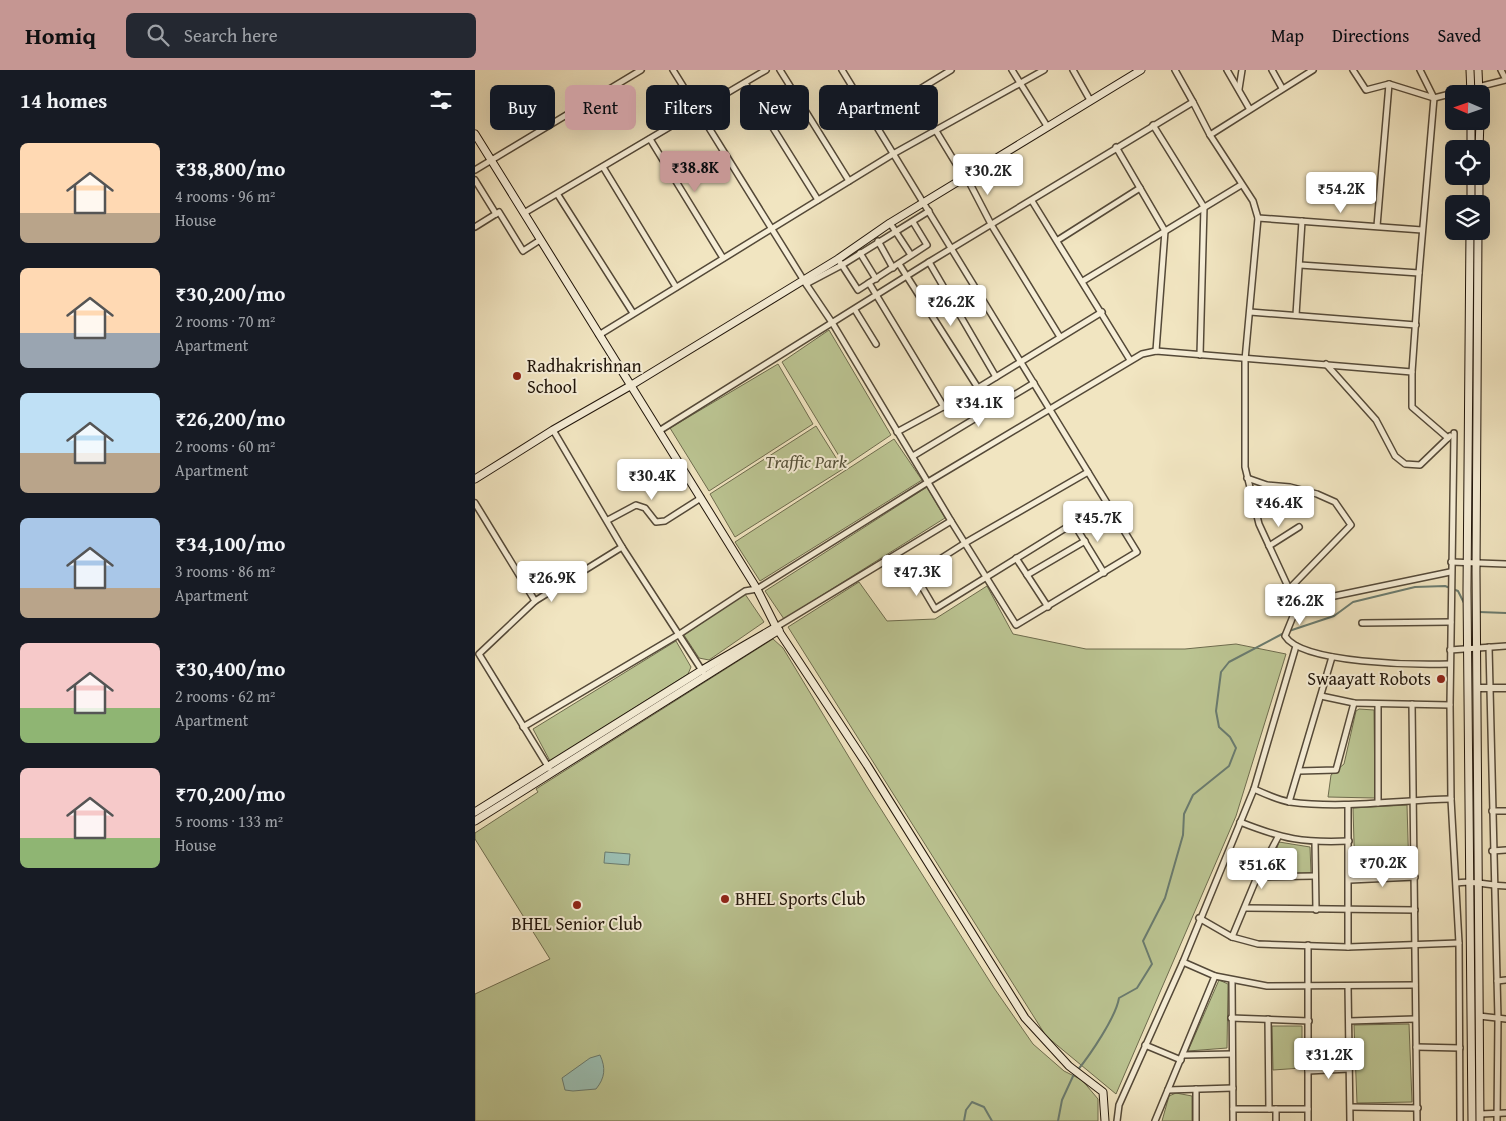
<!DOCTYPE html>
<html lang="en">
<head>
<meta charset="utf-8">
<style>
	:root { --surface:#171b24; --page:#242831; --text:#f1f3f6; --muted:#9ea1a6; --accent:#c59692 }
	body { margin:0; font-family:"Gentium Book Plus",serif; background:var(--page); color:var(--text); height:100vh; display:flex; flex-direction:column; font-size:19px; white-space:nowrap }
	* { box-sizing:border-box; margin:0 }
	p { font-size:16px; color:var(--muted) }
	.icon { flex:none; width:28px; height:28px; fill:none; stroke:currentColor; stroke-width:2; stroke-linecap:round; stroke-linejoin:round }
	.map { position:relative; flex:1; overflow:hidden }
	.drawer { display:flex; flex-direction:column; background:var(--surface); width:475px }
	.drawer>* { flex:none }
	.hud { position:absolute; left:15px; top:15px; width:475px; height:45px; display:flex; gap:10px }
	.needle { width:32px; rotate:272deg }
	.buttons { position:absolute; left:970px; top:15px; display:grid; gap:10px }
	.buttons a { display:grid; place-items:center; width:45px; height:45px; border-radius:8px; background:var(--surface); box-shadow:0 5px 20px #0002; font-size:25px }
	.price { position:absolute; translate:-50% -42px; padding:0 11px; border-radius:5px; background:#fff; color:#222; font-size:16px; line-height:32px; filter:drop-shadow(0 1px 2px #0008) }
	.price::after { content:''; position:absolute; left:50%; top:30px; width:15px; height:11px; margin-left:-8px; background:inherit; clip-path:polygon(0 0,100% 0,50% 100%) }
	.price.active { background:var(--accent); color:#111 }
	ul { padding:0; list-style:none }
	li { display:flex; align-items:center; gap:15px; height:125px; padding:0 20px }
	li span { display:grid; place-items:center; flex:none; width:140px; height:100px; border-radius:8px; color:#555 }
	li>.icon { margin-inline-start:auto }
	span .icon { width:60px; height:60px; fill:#fffc; stroke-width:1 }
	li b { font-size:21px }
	h2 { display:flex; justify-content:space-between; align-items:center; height:60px; padding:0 20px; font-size:21px }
	.tag { padding:0 18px; border-radius:8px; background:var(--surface); box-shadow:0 5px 20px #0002; font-size:18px; line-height:45px }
	.tag.active { background:var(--accent); color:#111 }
	header { display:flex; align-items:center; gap:30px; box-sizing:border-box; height:70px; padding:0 25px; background:var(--accent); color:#111 }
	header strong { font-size:24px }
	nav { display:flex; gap:28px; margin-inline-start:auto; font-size:18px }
	.search { width:350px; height:45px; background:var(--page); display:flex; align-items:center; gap:12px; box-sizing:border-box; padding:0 18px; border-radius:8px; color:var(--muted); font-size:19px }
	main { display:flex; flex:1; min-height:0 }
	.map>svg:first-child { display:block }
	.green { fill:#bbc492; stroke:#6e6c4e }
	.water { fill:#9bbfb3; stroke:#6a7b6f }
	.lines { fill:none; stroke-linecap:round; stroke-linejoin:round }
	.stream { stroke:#6a7b6f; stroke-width:2 }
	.minor-casing { stroke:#544938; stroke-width:8 }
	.tertiary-casing { stroke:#544938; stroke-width:9 }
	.secondary-casing { stroke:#20150a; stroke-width:9 }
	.minor { stroke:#f6eed7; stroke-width:5 }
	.tertiary { stroke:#f6eed7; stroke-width:6 }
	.secondary { stroke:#f6eed7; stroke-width:7 }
	.poi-dot { fill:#8f2418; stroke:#f6eed7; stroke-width:2 }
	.labels { text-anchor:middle; stroke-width:4; stroke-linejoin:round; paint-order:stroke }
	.poi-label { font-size:18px; fill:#20150a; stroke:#f6eed7; text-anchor:start }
	.park-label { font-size:18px; font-style:italic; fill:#56523a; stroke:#f6eed7 }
</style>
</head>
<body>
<header>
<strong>Homiq</strong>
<div class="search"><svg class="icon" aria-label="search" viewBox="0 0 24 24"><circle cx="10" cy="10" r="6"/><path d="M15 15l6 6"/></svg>Search here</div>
<nav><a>Map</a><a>Directions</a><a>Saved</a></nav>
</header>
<main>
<section class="drawer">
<h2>14 homes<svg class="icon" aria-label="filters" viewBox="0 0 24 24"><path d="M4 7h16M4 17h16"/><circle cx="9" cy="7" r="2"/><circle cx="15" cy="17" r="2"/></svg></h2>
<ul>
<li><span style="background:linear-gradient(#ffd9b3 70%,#b9a48a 0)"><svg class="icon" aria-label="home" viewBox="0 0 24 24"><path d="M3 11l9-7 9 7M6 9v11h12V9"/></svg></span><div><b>₹38,800/mo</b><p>4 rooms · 96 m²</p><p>House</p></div></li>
<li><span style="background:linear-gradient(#ffd9b3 65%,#9aa5b1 0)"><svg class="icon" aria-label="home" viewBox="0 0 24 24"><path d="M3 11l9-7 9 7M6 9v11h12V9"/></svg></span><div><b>₹30,200/mo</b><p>2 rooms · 70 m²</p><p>Apartment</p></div></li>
<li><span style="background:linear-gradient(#bfe0f5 60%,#b9a48a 0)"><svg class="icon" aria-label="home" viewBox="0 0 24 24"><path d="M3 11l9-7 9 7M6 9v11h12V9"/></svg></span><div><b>₹26,200/mo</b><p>2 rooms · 60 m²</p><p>Apartment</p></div></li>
<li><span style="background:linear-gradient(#a9c7e8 70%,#b9a48a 0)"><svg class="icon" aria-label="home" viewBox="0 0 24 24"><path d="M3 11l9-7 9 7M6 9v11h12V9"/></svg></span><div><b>₹34,100/mo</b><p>3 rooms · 86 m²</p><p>Apartment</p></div></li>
<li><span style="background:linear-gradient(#f6c9c9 65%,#8fb573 0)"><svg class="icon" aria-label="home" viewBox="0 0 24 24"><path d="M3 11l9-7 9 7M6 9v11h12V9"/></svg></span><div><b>₹30,400/mo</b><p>2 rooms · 62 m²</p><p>Apartment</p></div></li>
<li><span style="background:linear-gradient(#f6c9c9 70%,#8fb573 0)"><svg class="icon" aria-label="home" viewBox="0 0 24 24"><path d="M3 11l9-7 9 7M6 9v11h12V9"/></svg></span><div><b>₹70,200/mo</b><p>5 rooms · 133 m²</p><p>House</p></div></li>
</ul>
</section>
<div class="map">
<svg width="1031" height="1051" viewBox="0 0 1031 1051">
	<rect width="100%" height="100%" fill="#f1e5c1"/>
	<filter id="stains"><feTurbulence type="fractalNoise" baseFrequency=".004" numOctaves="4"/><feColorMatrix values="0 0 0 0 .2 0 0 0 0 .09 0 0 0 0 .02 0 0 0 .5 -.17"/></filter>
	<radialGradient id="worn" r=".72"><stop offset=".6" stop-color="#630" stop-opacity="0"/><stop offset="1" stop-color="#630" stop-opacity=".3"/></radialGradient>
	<g class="green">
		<polygon points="354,260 416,365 370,396 307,292"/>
		<polygon points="303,294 338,354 234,421 195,358"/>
		<polygon points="341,356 368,399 260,467 235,424"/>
		<polygon points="419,369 447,410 285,511 260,472"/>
		<polygon points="452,417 470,448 309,549 290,521"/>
		<polygon points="384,512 412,551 460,549 512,516 538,564 611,579 710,579 761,574 811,584 761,746 641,1024 571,966 313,557"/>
		<polygon points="270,524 289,552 234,590 224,588 209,565"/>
		<polygon points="298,569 308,578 392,717 519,918 558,974 589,1001 607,1010 623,1029 623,1051 0,1051 0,924 75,889 0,769 0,763 63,722 61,719"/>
		<polygon points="201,571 216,597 213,604 75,691 58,659"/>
		<polygon points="884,639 899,640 900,728 853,727 856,705 869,694 881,641"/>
		<polygon points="932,735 934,804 880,807 878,738"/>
		<polygon points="804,772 835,777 836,803 793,804"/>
		<polygon points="744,910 753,914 752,978 713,981"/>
		<polygon points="934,954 937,1032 882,1033 879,955"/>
		<polygon points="797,956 827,956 827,998 798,1000"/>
		<polygon points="701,1023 717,1026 717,1051 687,1051 694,1026"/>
	</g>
	<g class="water">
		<polygon points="130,782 155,784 154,795 129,793"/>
		<path d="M125 985C131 998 130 1008 121 1019L98 1021 90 1020 87 1008 115 988Z"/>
	</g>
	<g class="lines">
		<g class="stream">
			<polyline points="1004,542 1031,543"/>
			<polyline points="814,561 859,546 878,532 940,517 970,516 983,521 989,533"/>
			<path d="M602 1001C615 985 641 947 644 928L662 918 677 894 668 871 690 828 708 765 709 744 718 725 754 696 761 678 755 667 744 657 741 641 746 602 754 592 809 563"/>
			<polyline points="489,1051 491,1040 497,1032 509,1037 517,1051"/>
			<polyline points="583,1051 587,1030 599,1004"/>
		</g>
		<g class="minor-casing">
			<g id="minor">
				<polyline points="198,0 331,214 358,254 476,451 541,555 662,482 367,0"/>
				<polyline points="305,0 374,111"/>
				<polyline points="537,0 572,56"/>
				<polyline points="598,0 615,30"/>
				<polyline points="700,0 718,32"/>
				<polyline points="752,0 774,38"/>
				<polyline points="797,0 807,18"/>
				<polyline points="878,0 891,20 914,14 902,156"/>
				<polyline points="945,0 959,28 944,203 937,302 937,337 973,368"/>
				<polyline points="270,13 343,130"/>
				<polyline points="914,14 959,28 1031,10 1026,0"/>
				<polyline points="764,19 767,0"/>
				<polyline points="438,23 489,107"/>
				<polyline points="396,49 476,0"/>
				<polyline points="678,55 729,137 725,285"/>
				<polyline points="735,65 838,0"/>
				<polyline points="175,69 248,188"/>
				<polyline points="641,77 690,161 681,281"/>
				<polyline points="128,97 201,217"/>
				<polyline points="0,100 166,0"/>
				<polyline points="491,106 517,156 585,267"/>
				<polyline points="0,110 21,144"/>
				<polyline points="83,125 158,243"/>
				<polyline points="557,131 655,290"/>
				<polyline points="49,143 291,0"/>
				<polyline points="783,148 947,160"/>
				<polyline points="415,153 436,185"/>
				<polyline points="0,157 24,142 48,181 65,170"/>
				<polyline points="583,170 665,118"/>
				<polyline points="403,171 418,198"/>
				<polyline points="385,183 401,209"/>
				<polyline points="363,189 383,220 452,175 438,152"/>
				<polyline points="454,192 521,307"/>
				<polyline points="424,194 503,318"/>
				<polyline points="825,195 944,203"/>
				<polyline points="608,211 766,115"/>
				<polyline points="394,213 469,337"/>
				<polyline points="331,214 367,195 454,141"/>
				<polyline points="380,240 401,274"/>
				<polyline points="775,242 941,255"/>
				<polyline points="821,245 827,151"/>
				<polyline points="124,265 418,84 569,0"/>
				<polyline points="851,294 901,350 920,386 930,394 945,395 975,366"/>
				<polyline points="78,360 147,477 228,602"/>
				<path d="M184 361 454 192 718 32 735 65 778 131 783 148 770 290V397L784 454 821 534V539L810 566C827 594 943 595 975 594"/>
				<polyline points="422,362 503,318 627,242"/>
				<polyline points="979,363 975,635 976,729 984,873 985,1051"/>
				<polyline points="438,386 559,313"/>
				<polyline points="613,402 490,473 440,505 460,539 631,433"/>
				<polyline points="772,408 792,415 815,417 842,424 860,432 876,455 814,519"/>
				<polyline points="0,433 60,531"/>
				<polyline points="133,450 161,435 170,438 181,452 190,451 226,428"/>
				<polyline points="599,454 629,503"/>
				<polyline points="794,476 824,457"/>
				<polyline points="541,488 573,537"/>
				<polyline points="976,492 1031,494"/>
				<polyline points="552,505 610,471"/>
				<polyline points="821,534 975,502"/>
				<polyline points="887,553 976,552"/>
				<polyline points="301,557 476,451"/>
				<polyline points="1014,577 1023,949 1022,1051"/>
				<polyline points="975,580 1031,576"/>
				<polyline points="846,626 879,633 975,635"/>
				<polyline points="937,634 942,1051"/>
				<polyline points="48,657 203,565 270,521 282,519 453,412 667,284 681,281 937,302"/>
				<polyline points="74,698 4,584 60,531 147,477"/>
				<polyline points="824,701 861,700 879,633"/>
				<path d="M779 719C790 724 803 730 815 732 869 739 923 730 976 729"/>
				<polyline points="814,732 857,587"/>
				<polyline points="903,733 903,635"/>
				<polyline points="1017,741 1031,741"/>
				<path d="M765 752C808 769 828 773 874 771"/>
				<polyline points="840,772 841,840"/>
				<polyline points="1017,781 1031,780"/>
				<polyline points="782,807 840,806"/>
				<polyline points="875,810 940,807"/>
				<path d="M982 813C999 810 1014 816 1031 816"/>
				<polyline points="770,838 940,840"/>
				<polyline points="724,848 757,867 783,874 873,877 984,873"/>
				<polyline points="757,867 782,807 803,767"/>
				<polyline points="833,875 833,1051"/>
				<polyline points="873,877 873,736"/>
				<polyline points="708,892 740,906 792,916 940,915"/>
				<polyline points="757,911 758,1051"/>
				<polyline points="1022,911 1031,910"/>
				<polyline points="873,916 875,1051"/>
				<polyline points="1004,946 1031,949"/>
				<polyline points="756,948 834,951"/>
				<polyline points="793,949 794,1039"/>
				<polyline points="874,951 940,949"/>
				<polyline points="670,975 706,990"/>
				<polyline points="941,977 985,978"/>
				<polyline points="708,985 757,984"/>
				<polyline points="833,1001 874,999"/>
				<polyline points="721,1019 721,1051"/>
				<polyline points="693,1020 758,1018"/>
				<polyline points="876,1037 943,1038"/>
				<polyline points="758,1039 833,1039"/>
				<polyline points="801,1039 801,1051"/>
				<polyline points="1005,1044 1031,1043"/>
				<polyline points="642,1051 644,1035 708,892 779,719 821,576"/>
				<polyline points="680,1051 740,906"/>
			</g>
		</g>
		<g class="tertiary-casing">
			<polyline id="tertiary" points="1003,618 1031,618"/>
		</g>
		<g class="secondary-casing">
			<g id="secondary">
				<polyline points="995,0 996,24"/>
				<polyline points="1003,0 1004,24"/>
				<polyline points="996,51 996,79"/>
				<polyline points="0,64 282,519 301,557 392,695 550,948 594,996 628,1022 630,1051"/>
				<polyline points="1004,79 1005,51"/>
				<polyline points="996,134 996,106"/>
				<polyline points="1004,134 1004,106"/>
				<polyline points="995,161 992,520 997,1051"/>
				<polyline points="1003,161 1001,502 1005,1051"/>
				<polyline points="0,409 78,360 155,316 363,189 415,153 666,0"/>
				<polyline points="0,742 227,600 301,557"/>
				<polyline points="0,751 304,560"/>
			</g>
		</g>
		<use href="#minor" class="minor"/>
		<use href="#tertiary" class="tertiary"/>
		<use href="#secondary" class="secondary"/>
	</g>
	<g class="poi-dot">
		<circle cx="42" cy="306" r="5"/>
		<circle cx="966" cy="609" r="5"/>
		<circle cx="250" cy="829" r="5"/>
		<circle cx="102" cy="835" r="5"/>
	</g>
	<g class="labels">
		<g class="poi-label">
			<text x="52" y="302">Radhakrishnan<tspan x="52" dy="21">School</tspan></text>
			<text x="956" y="615" text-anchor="end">Swaayatt Robots</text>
			<text x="260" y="835">BHEL Sports Club</text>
			<text x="102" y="860" text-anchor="middle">BHEL Senior Club</text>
		</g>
		<g class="park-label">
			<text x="331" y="398">Traffic Park</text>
		</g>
	</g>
	<rect width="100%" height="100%" filter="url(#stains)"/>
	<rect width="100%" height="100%" fill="url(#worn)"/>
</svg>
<div class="buttons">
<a><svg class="needle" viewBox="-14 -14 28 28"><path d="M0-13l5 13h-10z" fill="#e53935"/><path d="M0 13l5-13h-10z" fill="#9ea1a6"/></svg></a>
<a><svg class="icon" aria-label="locate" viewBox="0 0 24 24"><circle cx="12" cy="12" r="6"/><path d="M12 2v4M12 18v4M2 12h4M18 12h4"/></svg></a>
<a><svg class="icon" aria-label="layers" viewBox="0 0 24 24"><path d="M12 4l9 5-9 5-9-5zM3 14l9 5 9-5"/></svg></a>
</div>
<b class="price active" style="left:220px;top:123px">₹38.8K</b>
<b class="price" style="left:513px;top:126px">₹30.2K</b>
<b class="price" style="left:866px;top:144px">₹54.2K</b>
<b class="price" style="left:476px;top:257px">₹26.2K</b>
<b class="price" style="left:504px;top:358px">₹34.1K</b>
<b class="price" style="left:177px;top:431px">₹30.4K</b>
<b class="price" style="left:804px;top:458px">₹46.4K</b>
<b class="price" style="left:623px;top:473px">₹45.7K</b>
<b class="price" style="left:442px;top:527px">₹47.3K</b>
<b class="price" style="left:77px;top:533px">₹26.9K</b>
<b class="price" style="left:825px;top:556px">₹26.2K</b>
<b class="price" style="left:908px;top:818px">₹70.2K</b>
<b class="price" style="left:787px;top:820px">₹51.6K</b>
<b class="price" style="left:854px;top:1010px">₹31.2K</b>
<div class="hud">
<a class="tag">Buy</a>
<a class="tag active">Rent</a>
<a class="tag">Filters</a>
<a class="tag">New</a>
<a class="tag">Apartment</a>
</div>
</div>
</main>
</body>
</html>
